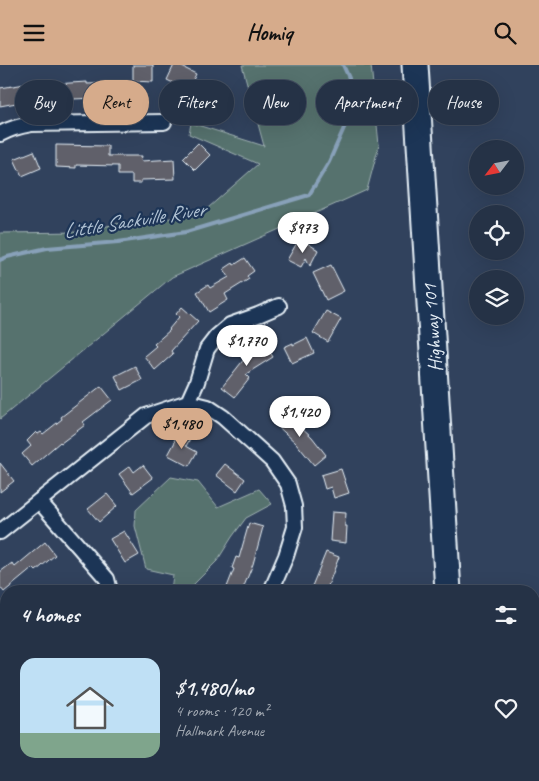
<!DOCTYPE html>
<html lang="en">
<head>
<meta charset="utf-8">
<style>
	:root { --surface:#253246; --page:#313e51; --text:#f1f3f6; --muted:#a3aab3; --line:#424d5f; --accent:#d6ab8b }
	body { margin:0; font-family:Caveat,sans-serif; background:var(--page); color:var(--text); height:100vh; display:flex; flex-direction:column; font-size:19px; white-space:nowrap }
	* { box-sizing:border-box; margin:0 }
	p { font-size:16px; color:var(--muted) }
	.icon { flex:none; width:28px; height:28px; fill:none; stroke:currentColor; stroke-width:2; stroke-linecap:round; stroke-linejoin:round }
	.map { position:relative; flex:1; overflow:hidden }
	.details { position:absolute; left:0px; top:520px; width:540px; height:196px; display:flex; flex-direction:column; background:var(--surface); border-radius:20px 20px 0 0; box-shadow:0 5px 20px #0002,0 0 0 1px var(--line) }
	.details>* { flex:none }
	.banner { position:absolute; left:15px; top:15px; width:510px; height:45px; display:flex; gap:10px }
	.needle { width:32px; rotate:238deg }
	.buttons { position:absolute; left:469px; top:75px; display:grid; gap:10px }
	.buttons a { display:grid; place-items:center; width:55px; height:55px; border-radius:50%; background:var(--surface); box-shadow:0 5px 20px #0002,0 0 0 1px var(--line); font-size:25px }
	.price { position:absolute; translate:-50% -42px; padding:0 11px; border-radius:18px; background:#fff; color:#222; font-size:16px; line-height:32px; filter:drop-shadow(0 1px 2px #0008) }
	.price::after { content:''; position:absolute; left:50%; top:30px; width:15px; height:11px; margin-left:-8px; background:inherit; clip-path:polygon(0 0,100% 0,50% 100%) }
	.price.active { background:var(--accent); color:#111 }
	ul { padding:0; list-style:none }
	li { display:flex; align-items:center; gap:15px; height:125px; padding:0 20px }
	li span { display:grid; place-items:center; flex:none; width:140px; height:100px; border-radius:15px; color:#555 }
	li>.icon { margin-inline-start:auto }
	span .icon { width:60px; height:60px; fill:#fffc; stroke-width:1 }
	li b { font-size:21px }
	h2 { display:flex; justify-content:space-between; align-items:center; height:60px; padding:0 20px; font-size:21px }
	.chip { padding:0 18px; border-radius:22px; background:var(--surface); box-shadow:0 5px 20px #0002,0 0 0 1px var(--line); font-size:18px; line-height:45px }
	.chip.active { background:var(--accent); color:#111 }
	header { display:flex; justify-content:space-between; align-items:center; height:65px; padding:0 20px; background:var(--accent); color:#111; font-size:22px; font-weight:600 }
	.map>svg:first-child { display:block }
	.green { fill:#57726e; stroke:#a0b2b3 }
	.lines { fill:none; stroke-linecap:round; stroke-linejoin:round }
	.stream { stroke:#88a1b9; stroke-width:4 }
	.building { fill:#61606b; stroke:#e8f1f8 }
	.street-casing { stroke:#e8f1f8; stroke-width:18 }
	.secondary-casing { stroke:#e8f1f8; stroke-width:22 }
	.highway-casing { stroke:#e8f1f8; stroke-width:29 }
	.street { stroke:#1d3557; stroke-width:14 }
	.secondary { stroke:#1d3557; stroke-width:19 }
	.highway { stroke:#1d3557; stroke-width:25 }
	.labels { text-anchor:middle; stroke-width:4.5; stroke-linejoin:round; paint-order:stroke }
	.street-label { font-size:20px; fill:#e8f1f8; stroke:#1d3557 }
	.water-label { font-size:21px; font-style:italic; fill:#b0c2d3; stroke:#1d3557 }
</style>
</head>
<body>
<header><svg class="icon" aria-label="menu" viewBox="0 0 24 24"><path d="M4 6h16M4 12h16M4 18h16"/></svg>Homiq<svg class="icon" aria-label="search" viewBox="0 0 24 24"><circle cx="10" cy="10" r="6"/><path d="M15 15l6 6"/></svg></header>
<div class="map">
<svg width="539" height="716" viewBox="0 0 539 716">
	<rect width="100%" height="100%" fill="#31425d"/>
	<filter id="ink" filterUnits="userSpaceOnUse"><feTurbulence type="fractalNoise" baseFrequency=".02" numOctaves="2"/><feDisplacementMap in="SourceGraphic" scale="10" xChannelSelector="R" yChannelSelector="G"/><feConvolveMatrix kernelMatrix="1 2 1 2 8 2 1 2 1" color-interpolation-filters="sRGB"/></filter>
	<g filter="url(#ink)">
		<g class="green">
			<polygon points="242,0 371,0 379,80 367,125 172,212 0,354 0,168 83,167 115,159 200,150 258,99 189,69 191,58 264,81"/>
			<polygon points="171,412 198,417 218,442 259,424 272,439 246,453 232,472 217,496 194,519 191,526 171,526 173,510 146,504 135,461 136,445"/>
		</g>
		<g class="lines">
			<polyline class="stream" points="0,195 7,192 47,183 118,177 186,167 309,130 329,97 348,54 349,13 343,0"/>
		</g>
		<g class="building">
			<polygon points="133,0 153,0 153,17 133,16"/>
			<polygon points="174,0 178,0 196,9 188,25 167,15"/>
			<polygon points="54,17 54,19 87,17 87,19 116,18 117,34 96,35 96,33 27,36 0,41 0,23 32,18"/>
			<polygon points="214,29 220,50 202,55 196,34"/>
			<polygon points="198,78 210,90 195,105 183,93"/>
			<polygon points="56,80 108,81 108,91 142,91 141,96 174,94 175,114 141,115 141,118 132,118 132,110 118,110 118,101 76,100 76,103 56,102"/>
			<polygon points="34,86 41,103 22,111 14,94"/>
			<polygon points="298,176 306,180 307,178 318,185 310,201 306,193 301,202 287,195"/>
			<polygon points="245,193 254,206 247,211 249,214 225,229 228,235 209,247 197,227 208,220 210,223 229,212 224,204 233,198 234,200"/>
			<polygon points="331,200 344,226 326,235 313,208"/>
			<polygon points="182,242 198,256 171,286 173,289 155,305 144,291 156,281 154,279 170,265 169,264 179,252 176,249"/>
			<polygon points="326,246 341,254 328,277 313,268"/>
			<polygon points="307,273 314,288 292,298 284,282 293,278 293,280"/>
			<polygon points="262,275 273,292 246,309 250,313 235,332 222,322 245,293 242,288"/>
			<polygon points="135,301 142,315 122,325 115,311"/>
			<polygon points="101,321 112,335 83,357 85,360 61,378 60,377 32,401 22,389 31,381 27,376 36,367 38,369 41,367 43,369 62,354 61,352"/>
			<polygon points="284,346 312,372 326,390 314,400 296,378 273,357"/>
			<polygon points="178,368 190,374 186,381 197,387 189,401 168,390 175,377 174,376"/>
			<polygon points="0,398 14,416 0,427"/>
			<polygon points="225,399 245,414 237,426 216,410"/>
			<polygon points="143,400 153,413 133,428 119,409 130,401 134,407"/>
			<polygon points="341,404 349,428 334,433 331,422 325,424 321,410"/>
			<polygon points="107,429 117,441 99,457 88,444"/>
			<polygon points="332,447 346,448 345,461 347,461 346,478 330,476"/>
			<polygon points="249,458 263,462 253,499 242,526 238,526 227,522 234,504 232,503 236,492 239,493"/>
			<polygon points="124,466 139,490 125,498 110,474"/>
			<polygon points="45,477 55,490 36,506 33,503 4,527 0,522 0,507 12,498 15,502"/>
			<polygon points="326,487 339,492 326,526 310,526"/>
		</g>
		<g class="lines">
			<g class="street-casing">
				<g id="street">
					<path d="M0 69C11 63 19 61 31 59L164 57"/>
					<polyline points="188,337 197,317 207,284 217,271 230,260 258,250 279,241"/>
					<polyline points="39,436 107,514 110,526"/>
					<polyline points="0,467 146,351 188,337 208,342 223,352 272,396 288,419 294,441 295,462 286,491 271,526"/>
					<polyline points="0,655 6,650"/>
					<polyline points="307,710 323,716"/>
					<polyline points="180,716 185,710"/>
					<polyline points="534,716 538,620"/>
				</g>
			</g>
			<g class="secondary-casing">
				<g id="secondary">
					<polyline points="534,626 539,618"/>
					<polyline points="475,716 479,710"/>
				</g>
			</g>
			<g class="highway-casing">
				<g id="highway">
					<polyline points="415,0 448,526"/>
					<polyline points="460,710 460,716"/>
				</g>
			</g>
			<use href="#street" class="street"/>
			<use href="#secondary" class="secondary"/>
			<use href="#highway" class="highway"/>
		</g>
	</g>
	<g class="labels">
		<g class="street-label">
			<text transform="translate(432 263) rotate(-94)" y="7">Highway 101</text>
		</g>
		<g class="water-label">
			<text transform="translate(134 155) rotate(-9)" y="7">Little Sackville River</text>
		</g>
	</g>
</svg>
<div class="buttons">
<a><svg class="needle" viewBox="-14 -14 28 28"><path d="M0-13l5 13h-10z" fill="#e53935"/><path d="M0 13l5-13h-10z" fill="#a3aab3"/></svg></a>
<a><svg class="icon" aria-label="locate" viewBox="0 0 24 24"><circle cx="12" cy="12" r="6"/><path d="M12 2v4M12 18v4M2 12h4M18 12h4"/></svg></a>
<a><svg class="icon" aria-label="layers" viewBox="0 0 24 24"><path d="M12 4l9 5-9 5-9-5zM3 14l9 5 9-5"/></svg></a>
</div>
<b class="price" style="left:303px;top:189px">$973</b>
<b class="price" style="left:247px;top:302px">$1,770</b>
<b class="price" style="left:300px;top:373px">$1,420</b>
<b class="price active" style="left:182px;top:385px">$1,480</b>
<div class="banner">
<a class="chip">Buy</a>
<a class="chip active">Rent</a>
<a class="chip">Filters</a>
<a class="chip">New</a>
<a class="chip">Apartment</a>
<a class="chip">House</a>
</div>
<section class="details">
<h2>4 homes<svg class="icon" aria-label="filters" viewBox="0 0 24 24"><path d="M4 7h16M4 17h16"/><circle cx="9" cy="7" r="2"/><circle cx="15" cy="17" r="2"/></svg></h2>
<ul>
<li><span style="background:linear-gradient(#bfe0f5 75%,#7fa58c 0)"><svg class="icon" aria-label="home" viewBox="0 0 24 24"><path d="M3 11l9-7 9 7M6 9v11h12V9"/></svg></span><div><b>$1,480/mo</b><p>4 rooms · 120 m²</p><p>Hallmark Avenue</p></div><svg class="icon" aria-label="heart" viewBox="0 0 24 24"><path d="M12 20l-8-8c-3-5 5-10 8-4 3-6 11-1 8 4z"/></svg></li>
</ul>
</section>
</div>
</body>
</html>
